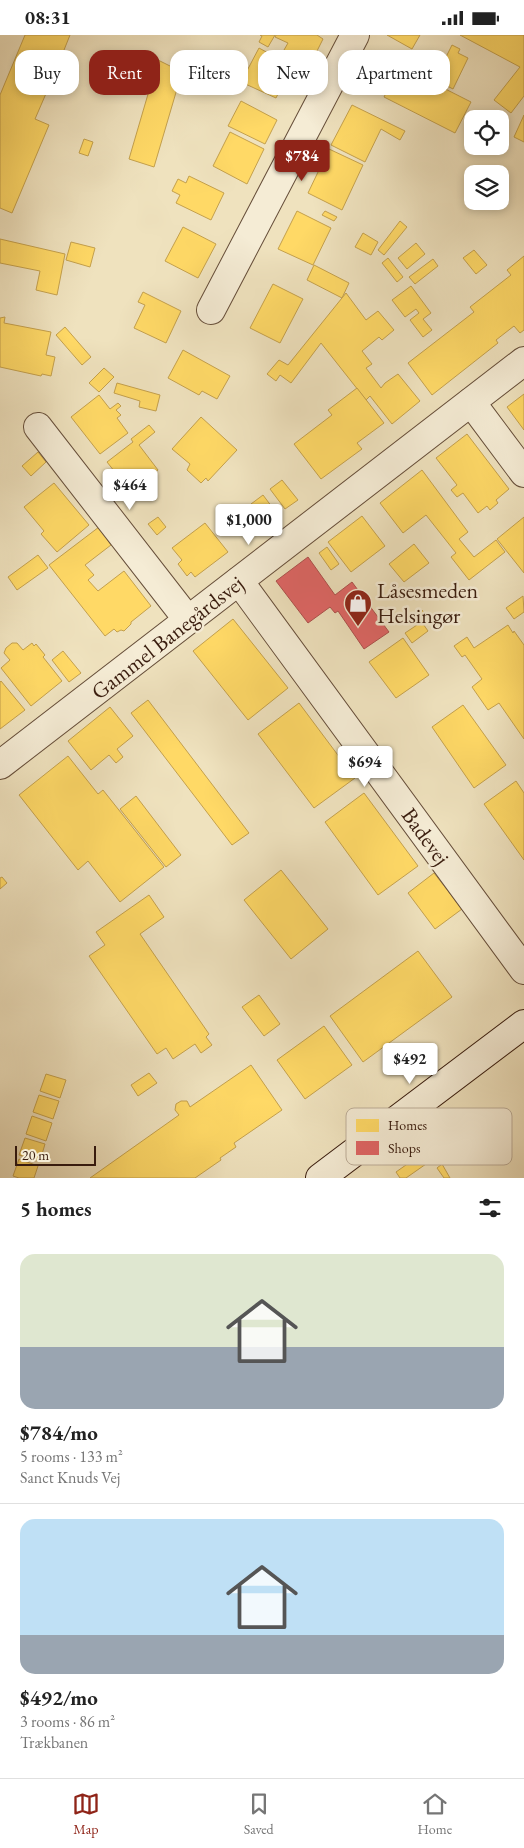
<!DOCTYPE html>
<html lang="en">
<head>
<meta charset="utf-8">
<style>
	:root { --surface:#fff; --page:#f2f2f2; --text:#222; --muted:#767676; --line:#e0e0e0; --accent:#8f2418 }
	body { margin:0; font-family:"EB Garamond",serif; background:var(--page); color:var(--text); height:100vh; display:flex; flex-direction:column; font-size:19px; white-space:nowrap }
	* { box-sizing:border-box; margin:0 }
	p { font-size:16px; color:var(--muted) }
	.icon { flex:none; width:28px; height:28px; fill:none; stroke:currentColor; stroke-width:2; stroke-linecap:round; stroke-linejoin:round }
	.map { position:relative; height:1143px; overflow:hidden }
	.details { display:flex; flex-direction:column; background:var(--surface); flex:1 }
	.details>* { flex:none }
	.banner { position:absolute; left:15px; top:15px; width:495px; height:45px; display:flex; gap:10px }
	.tools { position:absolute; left:464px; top:75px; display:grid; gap:10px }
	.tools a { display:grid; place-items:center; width:45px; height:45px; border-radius:10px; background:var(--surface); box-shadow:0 2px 8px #0003; font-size:25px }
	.scale { position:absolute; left:15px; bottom:12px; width:81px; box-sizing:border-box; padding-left:5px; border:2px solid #391c0e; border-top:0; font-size:14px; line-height:18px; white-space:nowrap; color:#391c0e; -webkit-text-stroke:4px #f5ecd5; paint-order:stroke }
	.price { position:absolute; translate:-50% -42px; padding:0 11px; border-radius:5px; background:#fff; color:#222; font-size:16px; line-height:32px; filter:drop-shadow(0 1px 2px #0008) }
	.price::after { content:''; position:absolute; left:50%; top:30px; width:15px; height:11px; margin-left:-8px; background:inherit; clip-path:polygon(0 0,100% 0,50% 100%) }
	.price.current { background:var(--accent); color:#fff }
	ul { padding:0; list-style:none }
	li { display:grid; align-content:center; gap:10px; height:265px; padding:0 20px }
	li+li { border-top:1px solid var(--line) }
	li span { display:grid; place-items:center; height:155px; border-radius:15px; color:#555 }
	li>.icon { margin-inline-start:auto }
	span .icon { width:90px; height:90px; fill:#fffc; stroke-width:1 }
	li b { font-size:21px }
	h2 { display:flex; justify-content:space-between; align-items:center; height:60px; padding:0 20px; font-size:21px }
	.tag { padding:0 18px; border-radius:15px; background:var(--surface); box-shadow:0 2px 8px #0003; font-size:18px; line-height:45px }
	.tag.current { background:var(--accent); color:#fff }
	.status { display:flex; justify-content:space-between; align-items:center; height:35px; padding:0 25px; background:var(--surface); direction:ltr }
	.status svg { height:14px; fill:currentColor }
	.tab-bar { display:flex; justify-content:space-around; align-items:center; height:70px; border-top:1px solid var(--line); background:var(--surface); font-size:14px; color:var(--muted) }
	.tab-bar a { display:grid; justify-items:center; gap:2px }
	.tab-bar .current { color:var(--accent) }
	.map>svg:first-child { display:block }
	.homes { fill:#ffd966; stroke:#c4a04c }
	.shops { fill:#e06666; stroke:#ae504c }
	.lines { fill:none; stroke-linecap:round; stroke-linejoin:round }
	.minor-casing { stroke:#664e3a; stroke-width:30 }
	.secondary-casing { stroke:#391c0e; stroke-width:30 }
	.minor { stroke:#f5ecd5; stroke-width:28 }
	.secondary { stroke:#f5ecd5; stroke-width:28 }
	.labels { text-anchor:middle; stroke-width:5; stroke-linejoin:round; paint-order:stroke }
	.poi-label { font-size:22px; fill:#391c0e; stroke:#f5ecd5; text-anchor:start }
	.street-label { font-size:22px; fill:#391c0e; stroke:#f5ecd5 }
	.key { fill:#f5ecd5; stroke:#bdae99; stroke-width:1 }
	.key-label { font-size:14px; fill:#391c0e }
</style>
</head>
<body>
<div class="status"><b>08:31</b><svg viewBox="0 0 49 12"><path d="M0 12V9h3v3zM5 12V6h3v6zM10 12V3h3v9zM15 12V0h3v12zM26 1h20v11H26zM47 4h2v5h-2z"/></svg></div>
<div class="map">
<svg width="524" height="1143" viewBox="0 0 524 1143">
	<rect width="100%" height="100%" fill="#efe2be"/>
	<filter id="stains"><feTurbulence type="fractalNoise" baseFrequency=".004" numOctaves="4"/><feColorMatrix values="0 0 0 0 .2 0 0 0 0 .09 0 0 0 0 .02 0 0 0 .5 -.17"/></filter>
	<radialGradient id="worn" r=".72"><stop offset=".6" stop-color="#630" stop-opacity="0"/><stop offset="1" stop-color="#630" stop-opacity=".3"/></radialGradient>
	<g class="homes">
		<polygon points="25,0 70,0 58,30 69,35 61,52 51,47 35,84 49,90 12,178 0,173 0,60"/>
		<polygon points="260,0 275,0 268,12 259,7 262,1"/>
		<polygon points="276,0 317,0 323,4 314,22 312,21 308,28 284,15 288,8 275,2"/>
		<polygon points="387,0 420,0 412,14"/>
		<polygon points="460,0 524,0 524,61 511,78 494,65 520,32"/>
		<polygon points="452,10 460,14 458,18 468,23 453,54 426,40 430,32 442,30"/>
		<polygon points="259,13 292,31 291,33 294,35 287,48 284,47 276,63 241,47"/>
		<polygon points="158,25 182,37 154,132 129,124"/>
		<polygon points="400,31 471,67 455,98 384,62"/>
		<polygon points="241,66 277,85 265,109 228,91"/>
		<polygon points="352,70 405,96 400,105 381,94 365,127 331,110"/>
		<polygon points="524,80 524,107 514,102"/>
		<polygon points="230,97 264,114 247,149 213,131"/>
		<polygon points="84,104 93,107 88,121 79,118"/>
		<polygon points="329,114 363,130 342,175 308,158"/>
		<polygon points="189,141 224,158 211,185 176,168 180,160 172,156 178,144 186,148"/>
		<polygon points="297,176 331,193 313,230 278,214"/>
		<polygon points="325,176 337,182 334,186 322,180"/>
		<polygon points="400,186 407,192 384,220 378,215"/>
		<polygon points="183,192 216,209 198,243 165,226"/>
		<polygon points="363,198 378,207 371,220 355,212"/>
		<polygon points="0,204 65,219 57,260 36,255 40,236 0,228"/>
		<polygon points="71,207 95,213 90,232 66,225"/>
		<polygon points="416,208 425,219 407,234 398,223"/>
		<polygon points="474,215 487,230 476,239 463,223"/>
		<polygon points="524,221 524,295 520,298 514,291 496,305 498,308 432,360 408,328 474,277 470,272 511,240 507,235"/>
		<polygon points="388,223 403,242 397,247 382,228"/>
		<polygon points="433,224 438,231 415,249 409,242"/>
		<polygon points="314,230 349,248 342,263 307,245"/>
		<polygon points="273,249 303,264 280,308 250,293"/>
		<polygon points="411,251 431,278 423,284 432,295 423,302 410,285 419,278 416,274 405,282 392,265"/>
		<polygon points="143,257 181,276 166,308 134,293 145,270 138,267"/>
		<polygon points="346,258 366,285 378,276 394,295 382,305 379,302 362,316 372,329 366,333 381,353 385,348 398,339 420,366 392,389 370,361 366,365 321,308 291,348 280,340 276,346 267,339 279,325 288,330"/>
		<polygon points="5,282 4,288 51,297 46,320 55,322 51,341 42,339 41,341 0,332 0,283"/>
		<polygon points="65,292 91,322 82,330 56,300"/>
		<polygon points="183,315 230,341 217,364 202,356 199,360 168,343"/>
		<polygon points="104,333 114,342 99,357 89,348"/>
		<polygon points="117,348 160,360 156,376 139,372 140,366 114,358"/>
		<polygon points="357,353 384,388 357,408 362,414 321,444 294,409 332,380 328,375"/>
		<polygon points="524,359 524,395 507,372"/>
		<polygon points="99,360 110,374 118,368 121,371 116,375 121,380 117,383 128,398 100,419 71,382"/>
		<polygon points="201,382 237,415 208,446 206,443 201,448 187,435 190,429 172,414"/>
		<polygon points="149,390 155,397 139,410 158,435 130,456 107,427 133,407 131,404"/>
		<polygon points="467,399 509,454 496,465 498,468 490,475 487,471 478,478 463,458 457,462 451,455 457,450 436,423"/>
		<polygon points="38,417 46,427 31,441 22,431"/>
		<polygon points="422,435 468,497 459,504 474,522 496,505 505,517 469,545 451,522 456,518 426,480 403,498 380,468"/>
		<polygon points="282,445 298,465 285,474 270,454"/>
		<polygon points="54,448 89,490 57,517 41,499 44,496 24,472"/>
		<polygon points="263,460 278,480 266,489 251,469"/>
		<polygon points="362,481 385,511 351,537 328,507"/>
		<polygon points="158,482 166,492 157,500 148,489"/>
		<polygon points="524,482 524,538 497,504"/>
		<polygon points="205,488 228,517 195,542 191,537 187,541 178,529 182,525 172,513"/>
		<polygon points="99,492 111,510 85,530 94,540 88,545 98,556 124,536 151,571 131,587 131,589 124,596 121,595 117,597 114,594 105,601 49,530"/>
		<polygon points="414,509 429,528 404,547 389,529"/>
		<polygon points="327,512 339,529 331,535 319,518"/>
		<polygon points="38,520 48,533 17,555 8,542"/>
		<polygon points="523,561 524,577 514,584 506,573"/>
		<polygon points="422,575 427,582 421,586 428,596 412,608 405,598 417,590 411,582"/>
		<polygon points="233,584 288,653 248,685 193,616"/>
		<polygon points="508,590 513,598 514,596 524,610 524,704 499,668 488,675 472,652 482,644 465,620 462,622 454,611 467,602 474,613"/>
		<polygon points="403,603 429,640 396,663 369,627"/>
		<polygon points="12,608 17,608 23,615 32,608 34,611 36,609 45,620 43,622 62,646 31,671 1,633 10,625 4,618 6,613"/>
		<polygon points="63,616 81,638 69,647 52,625"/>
		<polygon points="1,646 25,675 0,694 0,647"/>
		<polygon points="148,665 249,798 232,810 131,678"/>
		<polygon points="299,668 355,743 314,773 258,699"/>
		<polygon points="463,670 506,730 474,753 432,692"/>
		<polygon points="110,672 133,701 117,714 123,722 116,728 109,720 91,735 68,706"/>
		<polygon points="68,721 98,759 103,755 164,832 120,867 88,826 78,835 19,760"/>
		<polygon points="516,746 524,758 524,825 484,769"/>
		<polygon points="364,758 418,831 378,860 325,787"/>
		<polygon points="136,761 181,820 166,832 120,774"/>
		<polygon points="281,835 328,894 291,924 244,865"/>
		<polygon points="434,838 462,874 435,894 408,858"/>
		<polygon points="2,842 7,848 0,854 0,843"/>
		<polygon points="149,860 164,882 140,899 209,999 206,1002 212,1010 201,1018 195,1009 173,1024 166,1013 157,1019 89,921 105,910 96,897"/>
		<polygon points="418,916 452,962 363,1027 330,981"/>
		<polygon points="259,960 280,989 264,1001 242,972"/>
		<polygon points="324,991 352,1030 305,1064 277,1025"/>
		<polygon points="251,1030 282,1075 234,1108 236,1112 220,1123 221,1125 195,1143 90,1143 179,1080 175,1075 176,1069 181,1066 187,1066 190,1072"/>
		<polygon points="149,1038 157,1048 138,1061 131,1050"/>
		<polygon points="46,1039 66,1045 60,1063 40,1056"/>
		<polygon points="39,1060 59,1066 53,1084 33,1077"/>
		<polygon points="32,1081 52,1088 46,1106 26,1099"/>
		<polygon points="25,1103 45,1109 40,1126 19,1120"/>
		<polygon points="430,1113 436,1122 406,1143 400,1143 396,1137"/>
		<polygon points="19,1124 38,1131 34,1143 19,1143 13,1141"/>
		<polygon points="442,1129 450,1143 444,1143 437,1133"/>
	</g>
	<polygon class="shops" points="308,522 335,560 352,547 389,597 364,614 338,576 335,578 330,572 308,588 276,546"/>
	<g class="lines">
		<g class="minor-casing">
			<g id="minor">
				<polyline points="211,275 355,0"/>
				<polyline points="471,367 524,438"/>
				<polyline points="38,392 188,585"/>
				<polyline points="239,546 524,935"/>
				<polyline points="0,730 524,326"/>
			</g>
		</g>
		<g class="secondary-casing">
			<polyline id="secondary" points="320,1143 524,989"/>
		</g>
		<use href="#minor" class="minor"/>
		<use href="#secondary" class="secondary"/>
	</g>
	<defs>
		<g id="shop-pin" transform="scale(1.4375)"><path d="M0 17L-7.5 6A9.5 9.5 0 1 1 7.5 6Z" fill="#8f2418" stroke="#f5ecd5"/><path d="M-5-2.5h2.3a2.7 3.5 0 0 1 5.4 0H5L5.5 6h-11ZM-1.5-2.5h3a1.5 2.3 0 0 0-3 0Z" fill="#fff"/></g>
	</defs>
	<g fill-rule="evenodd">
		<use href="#shop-pin" x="358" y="568"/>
	</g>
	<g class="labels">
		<g class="poi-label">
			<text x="377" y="563">Låsesmeden<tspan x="377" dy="25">Helsingør</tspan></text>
		</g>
		<g class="street-label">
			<text transform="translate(167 602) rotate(-38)" y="8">Gammel Banegårdsvej</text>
			<text transform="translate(426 801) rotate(54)" y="8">Badevej</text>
		</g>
	</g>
	<rect x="346" y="1073" width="166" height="57" rx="8" class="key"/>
	<rect x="356" y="1084" width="23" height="13" fill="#ffd966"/>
	<rect x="356" y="1106" width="23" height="14" fill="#e06666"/>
	<g class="key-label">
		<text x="388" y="1095">Homes</text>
		<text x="388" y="1118">Shops</text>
	</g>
	<rect width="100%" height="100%" filter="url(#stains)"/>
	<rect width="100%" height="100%" fill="url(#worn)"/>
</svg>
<div class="tools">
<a><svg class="icon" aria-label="locate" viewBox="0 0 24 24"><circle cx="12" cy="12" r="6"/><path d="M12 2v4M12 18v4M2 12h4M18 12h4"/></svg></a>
<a><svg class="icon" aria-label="layers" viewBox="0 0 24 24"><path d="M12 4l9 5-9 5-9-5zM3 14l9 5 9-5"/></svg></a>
</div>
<div class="scale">20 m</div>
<b class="price current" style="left:302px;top:147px">$784</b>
<b class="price" style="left:130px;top:476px">$464</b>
<b class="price" style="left:249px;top:511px">$1,000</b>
<b class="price" style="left:365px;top:753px">$694</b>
<b class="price" style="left:410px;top:1050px">$492</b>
<div class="banner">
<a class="tag">Buy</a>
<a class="tag current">Rent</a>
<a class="tag">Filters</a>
<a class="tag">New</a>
<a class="tag">Apartment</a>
</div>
</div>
<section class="details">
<h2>5 homes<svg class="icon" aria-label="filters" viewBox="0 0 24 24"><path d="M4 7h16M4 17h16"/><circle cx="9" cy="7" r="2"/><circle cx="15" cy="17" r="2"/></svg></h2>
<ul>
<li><span style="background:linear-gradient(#dfe7d0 60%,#9aa5b1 0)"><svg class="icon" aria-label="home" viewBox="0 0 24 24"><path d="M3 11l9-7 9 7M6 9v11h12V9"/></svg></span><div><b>$784/mo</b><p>5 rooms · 133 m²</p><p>Sanct Knuds Vej</p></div></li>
<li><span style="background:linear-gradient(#bfe0f5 75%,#9aa5b1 0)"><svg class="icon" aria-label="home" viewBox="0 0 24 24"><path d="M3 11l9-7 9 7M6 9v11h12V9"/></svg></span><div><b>$492/mo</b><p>3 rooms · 86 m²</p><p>Trækbanen</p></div></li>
</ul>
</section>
<nav class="tab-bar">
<a class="current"><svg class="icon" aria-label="map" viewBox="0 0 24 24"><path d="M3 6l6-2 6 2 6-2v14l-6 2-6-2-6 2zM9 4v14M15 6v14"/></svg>Map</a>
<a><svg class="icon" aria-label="saved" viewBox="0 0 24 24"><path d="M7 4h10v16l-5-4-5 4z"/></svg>Saved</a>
<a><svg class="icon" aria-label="home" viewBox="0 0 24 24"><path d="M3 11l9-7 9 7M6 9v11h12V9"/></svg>Home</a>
</nav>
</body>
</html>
